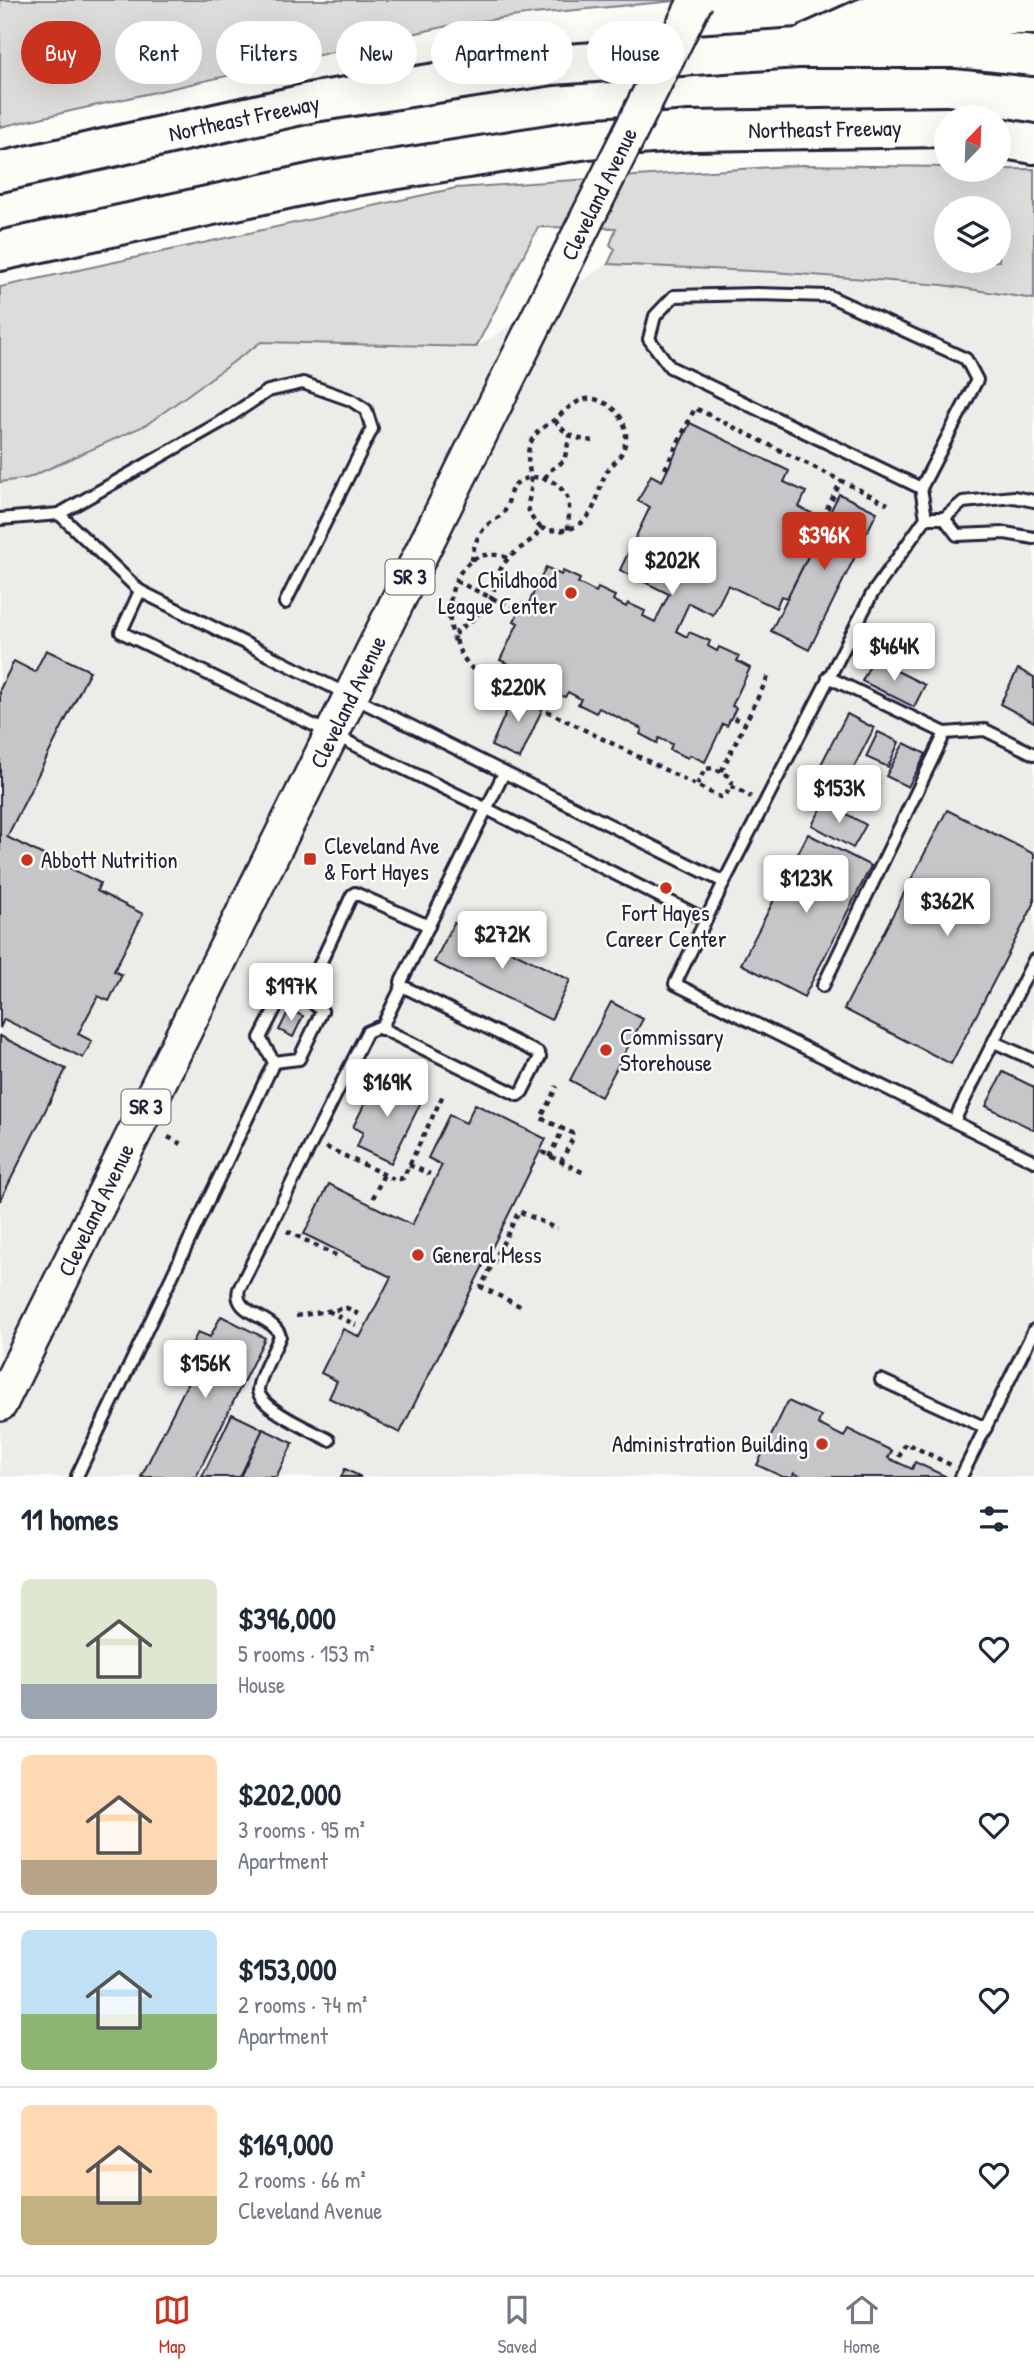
<!DOCTYPE html>
<html lang="en">
<head>
<meta charset="utf-8">
<style>
	:root { --surface:#fff; --page:#f6f6f7; --text:#1f2937; --muted:#747a83; --line:#e0e1e3; --accent:#c8321e }
	body { margin:0; font-family:"Patrick Hand",sans-serif; background:var(--page); color:var(--text); height:100vh; display:flex; flex-direction:column; font-size:26px; white-space:nowrap }
	* { box-sizing:border-box; margin:0 }
	p { font-size:23px; color:var(--muted) }
	.icon { flex:none; width:38px; height:38px; fill:none; stroke:currentColor; stroke-width:2; stroke-linecap:round; stroke-linejoin:round }
	.map { position:relative; height:1477px; overflow:hidden }
	.drawer { display:flex; flex-direction:column; background:var(--surface); flex:1 }
	.drawer>* { flex:none }
	.hud { position:absolute; left:21px; top:21px; width:992px; height:63px; display:flex; gap:14px }
	.needle { width:46px; rotate:23deg }
	.controls { position:absolute; left:934px; top:105px; display:grid; gap:14px }
	.controls a { display:grid; place-items:center; width:77px; height:77px; border-radius:50%; background:var(--surface); box-shadow:0 7px 28px #0002; font-size:35px }
	.price { position:absolute; translate:-50% -60px; padding:0 16px; border-radius:7px; background:#fff; color:#222; font-size:23px; line-height:46px; filter:drop-shadow(0 2px 4px #0008) }
	.price::after { content:''; position:absolute; left:50%; top:42px; width:21px; height:16px; margin-left:-10px; background:inherit; clip-path:polygon(0 0,100% 0,50% 100%) }
	.price.on { background:var(--accent); color:#fff }
	ul { padding:0; list-style:none }
	li { display:flex; align-items:center; gap:21px; height:175px; padding:0 21px }
	li+li { border-top:2px solid var(--line) }
	li span { display:grid; place-items:center; flex:none; width:196px; height:140px; border-radius:10px; color:#555 }
	li>.icon { margin-inline-start:auto }
	span .icon { width:84px; height:84px; fill:#fffc; stroke-width:1 }
	li b { font-size:30px }
	h2 { display:flex; justify-content:space-between; align-items:center; height:84px; padding:0 21px; font-size:30px }
	.pill { padding:0 24px; border-radius:32px; background:var(--surface); box-shadow:0 7px 28px #0002; font-size:24px; line-height:63px }
	.pill.on { background:var(--accent); color:#fff }
	.dock { display:flex; justify-content:space-around; align-items:center; height:98px; border-top:2px solid var(--line); background:var(--surface); font-size:19px; color:var(--muted) }
	.dock a { display:grid; justify-items:center; gap:4px }
	.dock .on { color:var(--accent) }
	.map>svg:first-child { display:block }
	.built { fill:#ecece9 }
	.green { fill:#dddcdb; stroke:#807f8b; stroke-width:2; fill-rule:evenodd }
	.building { fill:#c6c6c8; stroke:#22223b; stroke-width:2 }
	.lines { fill:none; stroke-linecap:round; stroke-linejoin:round }
	.lane-casing { stroke:#22223b; stroke-width:16 }
	.primary-casing { stroke:#22223b; stroke-width:38 }
	.highway-casing { stroke:#22223b; stroke-width:44 }
	.path { stroke:#22223b; stroke-width:4.5; stroke-dasharray:5 5; stroke-linecap:butt }
	.lane { stroke:#fdfcf7; stroke-width:10 }
	.primary { stroke:#fdfcf7; stroke-width:33 }
	.highway { stroke:#fdfcf7; stroke-width:38 }
	.primary-bridge-casing { stroke:#22223b; stroke-width:38; stroke-linecap:butt }
	.primary-bridge { stroke:#fdfcf7; stroke-width:33 }
	.poi-dot { fill:#c8321e; stroke:#fdfcf7; stroke-width:2.5 }
	.labels { text-anchor:middle; stroke-width:5; stroke-linejoin:round; paint-order:stroke }
	.shield { fill:#fdfcf7; stroke:#646373; stroke-width:2 }
	.shield-label { font-size:21px; font-weight:bold; fill:#22223b }
	.street-label { font-size:23px; fill:#22223b; stroke:#fdfcf7 }
	.poi-label { font-size:23px; fill:#22223b; stroke:#fdfcf7; text-anchor:start }
</style>
</head>
<body>
<div class="map">
<svg width="1034" height="1477" viewBox="0 0 1034 1477">
	<rect width="100%" height="100%" fill="#fdfcf7"/>
	<filter id="ink" filterUnits="userSpaceOnUse"><feTurbulence type="fractalNoise" baseFrequency=".0143" numOctaves="2"/><feDisplacementMap in="SourceGraphic" scale="14" xChannelSelector="R" yChannelSelector="G"/><feConvolveMatrix kernelMatrix="1 2 1 2 8 2 1 2 1" color-interpolation-filters="sRGB"/></filter>
	<g filter="url(#ink)">
		<polygon class="built" points="608,264 773,272 943,285 1034,299 1034,1477 0,1477 0,482 28,478 146,425 261,342 476,347"/>
		<g class="green">
			<polygon points="0,0 686,0 533,14 452,25 0,127"/>
			<path d="M802 165 947 167V170L1034 169V299L943 285 773 272 608 264 615 249 610 245 616 228 538 227 476 347 261 342 146 425 28 478 0 482V287L456 188ZM947 208H999V261H947Z"/>
		</g>
		<g class="building">
			<polygon points="690,423 789,471 784,482 806,492 799,507 819,517 814,528 821,531 787,598 781,596 776,608 728,585 713,615 689,603 676,631 687,637 689,632 710,641 708,646 717,651 719,647 739,656 737,661 750,668 732,706 736,708 727,726 723,724 705,762 690,755 688,758 670,750 672,744 659,738 657,743 640,734 642,729 599,708 596,713 578,704 581,699 568,692 565,697 547,689 549,685 533,677 532,681 512,672 515,667 500,660 518,623 514,621 523,603 528,605 546,567 561,575 563,571 580,579 578,583 596,592 598,588 615,596 613,600 626,607 628,603 645,611 643,616 655,622 669,594 620,570 650,507 638,501 651,475 662,481"/>
			<polygon points="839,494 877,512 809,650 771,631"/>
			<polygon points="46,650 90,671 7,837 100,883 97,891 143,914 114,971 122,975 109,1001 98,996 78,1034 92,1041 83,1058 4,1019 0,1028 0,689 14,661 35,672"/>
			<polygon points="873,659 925,685 914,707 862,681"/>
			<polygon points="1018,669 1034,677 1034,722 1000,704"/>
			<polygon points="516,690 545,703 520,759 491,746"/>
			<polygon points="847,714 874,728 842,790 815,776"/>
			<polygon points="878,732 899,742 888,767 866,757"/>
			<polygon points="904,743 926,754 908,787 886,776"/>
			<polygon points="825,802 866,825 853,848 812,825"/>
			<polygon points="947,810 1034,854 1034,904 951,1064 844,1009"/>
			<polygon points="808,834 871,866 804,997 741,964"/>
			<polygon points="454,923 570,980 551,1020 434,962"/>
			<polygon points="611,1002 643,1019 601,1097 570,1080"/>
			<polygon points="289,1010 303,1016 293,1037 279,1030"/>
			<polygon points="0,1036 66,1069 0,1201"/>
			<polygon points="1003,1072 1034,1087 1034,1130 986,1106"/>
			<polygon points="391,1077 425,1094 391,1163 357,1147 363,1132 353,1127 373,1087 383,1092"/>
			<polygon points="475,1104 546,1139 400,1433 329,1398 337,1381 321,1373 343,1329 360,1337 391,1277 304,1234 329,1184 412,1225 442,1165 428,1158 449,1115 466,1123"/>
			<polygon points="221,1316 265,1338 196,1477 141,1477 201,1356 189,1350 198,1332 210,1337"/>
			<polygon points="788,1401 821,1416 818,1424 844,1437 848,1429 892,1451 888,1458 912,1469 915,1462 947,1477 802,1477 794,1473 792,1477 783,1477 757,1465"/>
			<polygon points="232,1414 263,1429 240,1477 202,1477"/>
			<polygon points="263,1429 293,1443 276,1477 240,1477"/>
			<polygon points="345,1469 361,1477 341,1477"/>
		</g>
		<g class="lines">
			<g class="lane-casing">
				<g id="lane">
					<polyline points="921,488 977,380 966,359 829,296 757,294 674,296 655,316 649,339 670,367 921,488 926,518 872,594 724,882 675,984 1034,1161"/>
					<polyline points="926,518 944,518 963,502 1014,497 1034,501"/>
					<polyline points="944,518 957,535 1005,533 1034,538"/>
					<polyline points="0,519 59,514"/>
					<polyline points="140,591 121,632 487,809 706,920"/>
					<polyline points="285,603 372,429 366,410 351,400 303,383 268,391 221,422 59,514 140,591 724,882"/>
					<polyline points="828,677 945,733"/>
					<polyline points="823,986 945,733 985,730 1034,754"/>
					<polyline points="381,1029 402,986"/>
					<polyline points="994,1042 1034,1060"/>
					<polyline points="274,1062 299,1059 322,1011 305,996"/>
					<polyline points="954,1121 1034,960"/>
					<polyline points="881,1380 986,1428"/>
					<path d="M329 1440C313 1431 262 1410 258 1391 257 1381 276 1347 280 1336 274 1315 232 1315 239 1289L367 1032 379 1027 518 1095 522 1092 540 1057 538 1053 402 986 401 982 504 773"/>
					<polyline points="77,1476 274,1062 260,1038 282,995 305,996 352,895 355,893 429,926"/>
					<polyline points="961,1477 1034,1330"/>
				</g>
			</g>
			<g class="primary-casing">
				<polyline id="primary" points="0,1404 570,253"/>
			</g>
			<g class="highway-casing">
				<g id="highway">
					<polyline points="811,42 871,15 1034,15"/>
					<polyline points="999,138 1034,144"/>
					<polyline points="0,172 314,102 552,65 798,48 957,48 1034,56"/>
					<polyline points="0,251 323,181 587,139 690,131 947,127"/>
				</g>
			</g>
			<g class="path">
				<path d="M555 420C565 435 575 439 593 441"/>
				<polyline points="665,469 695,408 888,504"/>
				<polyline points="545,478 549,471 564,461 570,435"/>
				<polyline points="818,527 841,481"/>
				<path d="M541 528C536 523 531 518 529 511 527 504 530 496 531 489 532 473 524 457 531 442 536 430 545 427 554 420 570 407 583 391 605 403 624 412 632 436 621 454 617 461 609 467 605 475 600 485 599 496 594 506 585 528 563 535 541 528 536 540 516 549 506 561 497 571 496 585 492 596 486 609 469 623 457 631 453 651 469 665 482 679L720 797 726 795 732 782 728 776 721 772 768 677"/>
				<path d="M472 561C473 546 478 532 490 523 495 519 500 517 503 513 511 504 507 491 516 484 533 470 558 479 567 497 571 506 568 520 568 530"/>
				<polyline points="456,581 517,610"/>
				<path d="M455 641C439 604 458 539 508 558"/>
				<polyline points="734,718 745,723"/>
				<polyline points="697,785 705,769 713,768 721,772"/>
				<polyline points="731,786 751,797"/>
				<polyline points="168,1137 183,1145"/>
				<polyline points="326,1147 396,1180 403,1178 443,1095"/>
				<polyline points="542,1152 584,1173"/>
				<polyline points="549,1157 563,1129 541,1118 557,1086"/>
				<polyline points="561,1162 573,1138 572,1133 563,1129"/>
				<polyline points="409,1165 430,1174"/>
				<polyline points="373,1198 384,1174"/>
				<polyline points="287,1231 339,1257"/>
				<polyline points="520,1306 481,1287 519,1211 557,1229"/>
				<polyline points="328,1311 356,1325"/>
				<polyline points="296,1316 347,1308 360,1315"/>
				<polyline points="899,1457 906,1443 951,1465"/>
			</g>
			<use href="#lane" class="lane"/>
			<use href="#primary" class="primary"/>
			<use href="#highway" class="highway"/>
			<g class="primary-bridge-casing">
				<polyline id="primary-bridge" points="570,253 696,0"/>
			</g>
			<use href="#primary-bridge" class="primary-bridge"/>
		</g>
	</g>
	<g class="poi-dot">
		<circle cx="571" cy="593" r="7"/>
		<rect x="303" y="852" width="14" height="14" rx="3.5"/>
		<circle cx="27" cy="860" r="7"/>
		<circle cx="666" cy="888" r="7"/>
		<circle cx="606" cy="1050" r="7"/>
		<circle cx="418" cy="1255" r="7"/>
		<circle cx="822" cy="1444" r="7"/>
	</g>
	<g class="labels">
		<g class="shield">
			<rect x="385.5" y="559.5" width="49" height="35" rx="5"/>
			<rect x="121.5" y="1089.5" width="49" height="35" rx="5"/>
		</g>
		<g class="shield-label">
			<text x="410" y="584">SR 3</text>
			<text x="146" y="1114">SR 3</text>
		</g>
		<g class="street-label">
			<text transform="translate(244 118) rotate(-12)" y="8">Northeast Freeway</text>
			<text transform="translate(825 129) rotate(-1)" y="8">Northeast Freeway</text>
			<text transform="translate(599 194) rotate(-64)" y="8">Cleveland Avenue</text>
			<text transform="translate(348 702) rotate(-64)" y="8">Cleveland Avenue</text>
			<text transform="translate(96 1210) rotate(-64)" y="8">Cleveland Avenue</text>
		</g>
		<g class="poi-label">
			<text x="557" y="588" text-anchor="end">Childhood<tspan x="557" dy="26">League Center</tspan></text>
			<text x="324" y="854">Cleveland Ave<tspan x="324" dy="26">&amp; Fort Hayes</tspan></text>
			<text x="41" y="868">Abbott Nutrition</text>
			<text x="666" y="921" text-anchor="middle">Fort Hayes<tspan x="666" dy="26">Career Center</tspan></text>
			<text x="620" y="1045">Commissary<tspan x="620" dy="26">Storehouse</tspan></text>
			<text x="432" y="1263">General Mess</text>
			<text x="808" y="1452" text-anchor="end">Administration Building</text>
		</g>
	</g>
</svg>
<div class="controls">
<a><svg class="needle" viewBox="-14 -14 28 28"><path d="M0-13l5 13h-10z" fill="#e53935"/><path d="M0 13l5-13h-10z" fill="#747a83"/></svg></a>
<a><svg class="icon" aria-label="layers" viewBox="0 0 24 24"><path d="M12 4l9 5-9 5-9-5zM3 14l9 5 9-5"/></svg></a>
</div>
<b class="price on" style="left:824px;top:572px">$396K</b>
<b class="price" style="left:672px;top:597px">$202K</b>
<b class="price" style="left:894px;top:683px">$464K</b>
<b class="price" style="left:518px;top:724px">$220K</b>
<b class="price" style="left:839px;top:825px">$153K</b>
<b class="price" style="left:806px;top:915px">$123K</b>
<b class="price" style="left:947px;top:938px">$362K</b>
<b class="price" style="left:502px;top:971px">$272K</b>
<b class="price" style="left:291px;top:1023px">$197K</b>
<b class="price" style="left:387px;top:1119px">$169K</b>
<b class="price" style="left:205px;top:1400px">$156K</b>
<div class="hud">
<a class="pill on">Buy</a>
<a class="pill">Rent</a>
<a class="pill">Filters</a>
<a class="pill">New</a>
<a class="pill">Apartment</a>
<a class="pill">House</a>
</div>
</div>
<section class="drawer">
<h2>11 homes<svg class="icon" aria-label="filters" viewBox="0 0 24 24"><path d="M4 7h16M4 17h16"/><circle cx="9" cy="7" r="2"/><circle cx="15" cy="17" r="2"/></svg></h2>
<ul>
<li><span style="background:linear-gradient(#dfe7d0 75%,#9aa5b1 0)"><svg class="icon" aria-label="home" viewBox="0 0 24 24"><path d="M3 11l9-7 9 7M6 9v11h12V9"/></svg></span><div><b>$396,000</b><p>5 rooms · 153 m²</p><p>House</p></div><svg class="icon" aria-label="heart" viewBox="0 0 24 24"><path d="M12 20l-8-8c-3-5 5-10 8-4 3-6 11-1 8 4z"/></svg></li>
<li><span style="background:linear-gradient(#ffd9b3 75%,#b9a48a 0)"><svg class="icon" aria-label="home" viewBox="0 0 24 24"><path d="M3 11l9-7 9 7M6 9v11h12V9"/></svg></span><div><b>$202,000</b><p>3 rooms · 95 m²</p><p>Apartment</p></div><svg class="icon" aria-label="heart" viewBox="0 0 24 24"><path d="M12 20l-8-8c-3-5 5-10 8-4 3-6 11-1 8 4z"/></svg></li>
<li><span style="background:linear-gradient(#bfe0f5 60%,#8fb573 0)"><svg class="icon" aria-label="home" viewBox="0 0 24 24"><path d="M3 11l9-7 9 7M6 9v11h12V9"/></svg></span><div><b>$153,000</b><p>2 rooms · 74 m²</p><p>Apartment</p></div><svg class="icon" aria-label="heart" viewBox="0 0 24 24"><path d="M12 20l-8-8c-3-5 5-10 8-4 3-6 11-1 8 4z"/></svg></li>
<li><span style="background:linear-gradient(#ffd9b3 65%,#c2b280 0)"><svg class="icon" aria-label="home" viewBox="0 0 24 24"><path d="M3 11l9-7 9 7M6 9v11h12V9"/></svg></span><div><b>$169,000</b><p>2 rooms · 66 m²</p><p>Cleveland Avenue</p></div><svg class="icon" aria-label="heart" viewBox="0 0 24 24"><path d="M12 20l-8-8c-3-5 5-10 8-4 3-6 11-1 8 4z"/></svg></li>
</ul>
</section>
<nav class="dock">
<a class="on"><svg class="icon" aria-label="map" viewBox="0 0 24 24"><path d="M3 6l6-2 6 2 6-2v14l-6 2-6-2-6 2zM9 4v14M15 6v14"/></svg>Map</a>
<a><svg class="icon" aria-label="saved" viewBox="0 0 24 24"><path d="M7 4h10v16l-5-4-5 4z"/></svg>Saved</a>
<a><svg class="icon" aria-label="home" viewBox="0 0 24 24"><path d="M3 11l9-7 9 7M6 9v11h12V9"/></svg>Home</a>
</nav>
</body>
</html>
